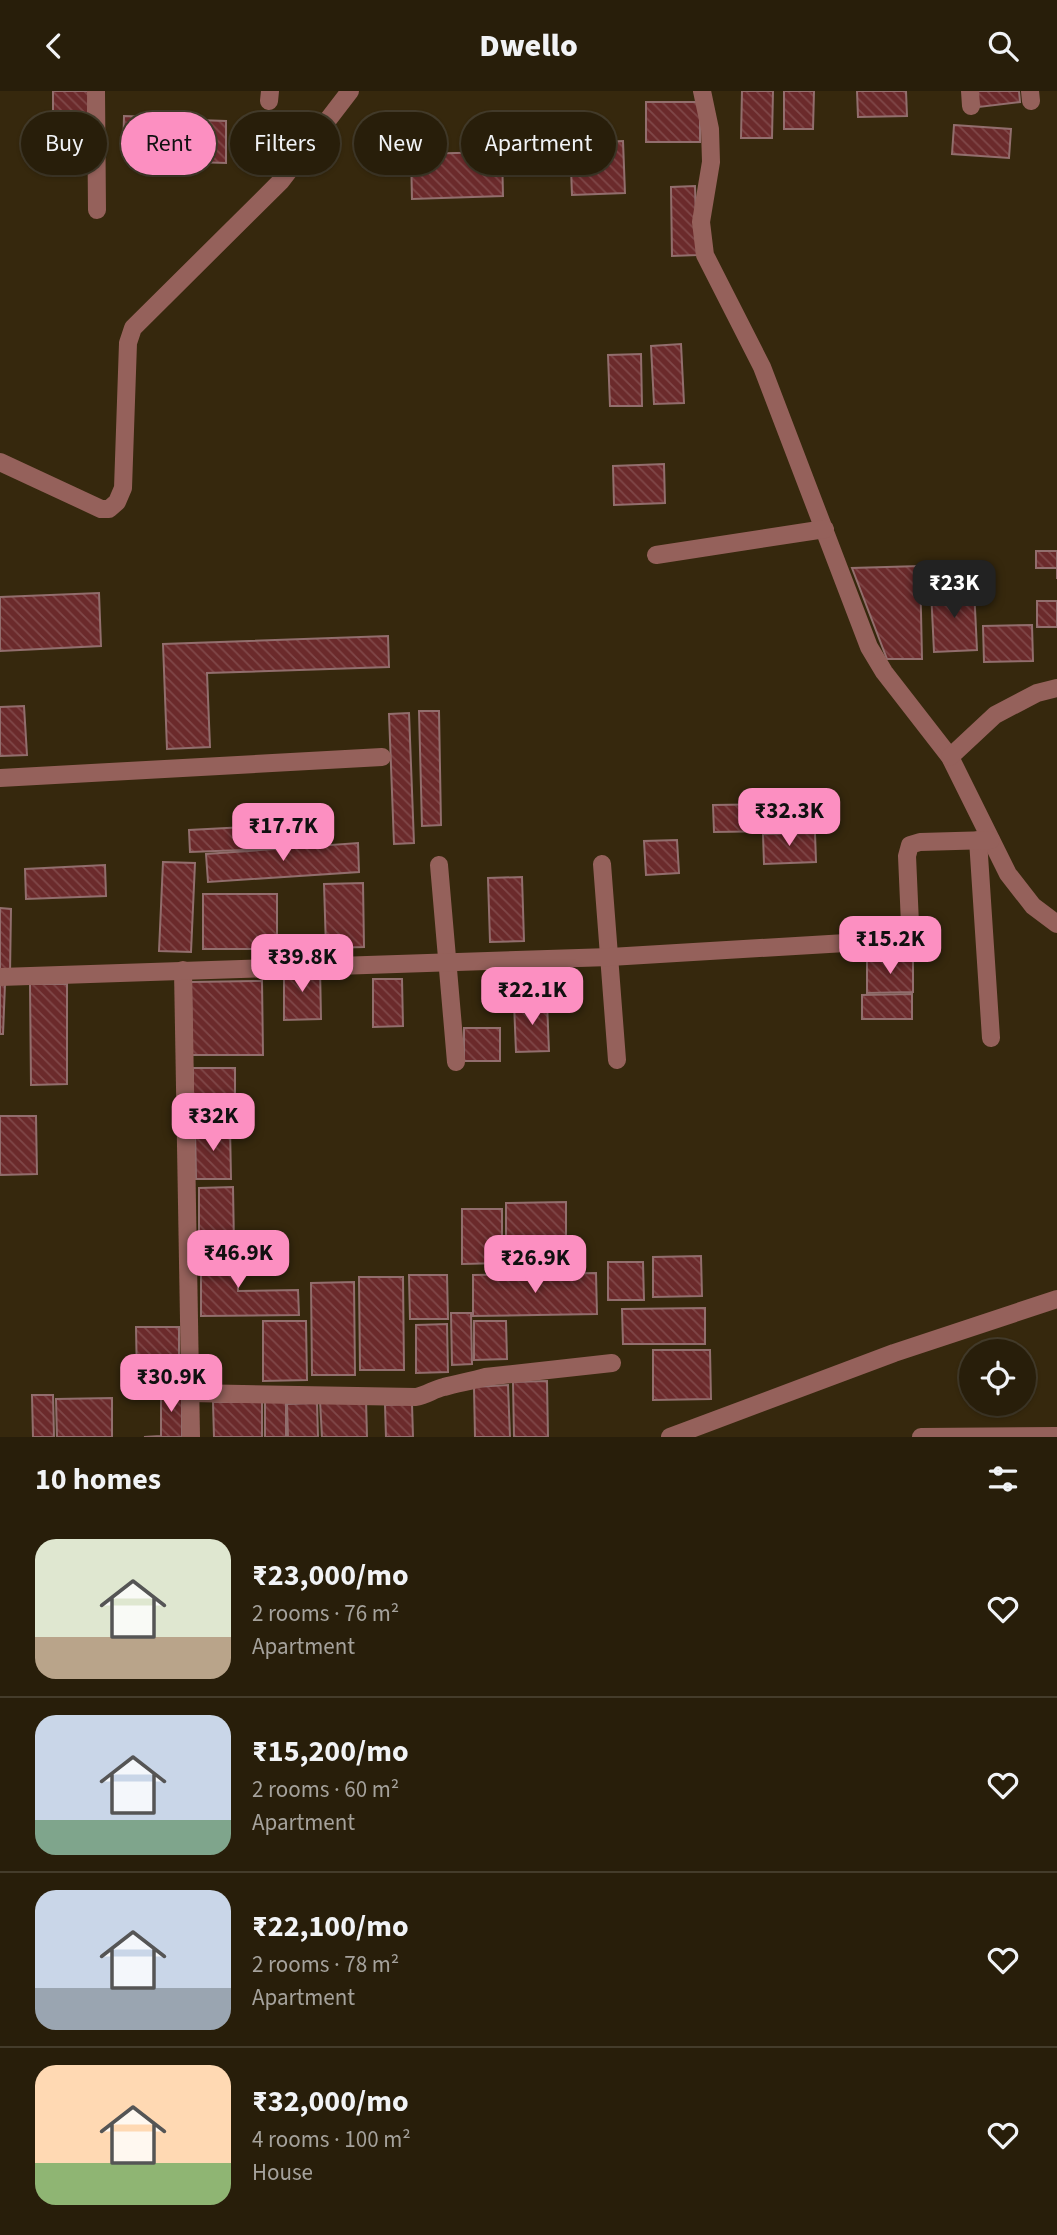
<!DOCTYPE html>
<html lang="en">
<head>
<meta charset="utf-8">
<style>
	:root { --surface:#281e0a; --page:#342b18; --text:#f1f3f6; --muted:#a5a29c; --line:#443c2b; --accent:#fc8fc1 }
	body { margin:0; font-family:"Source Sans 3",sans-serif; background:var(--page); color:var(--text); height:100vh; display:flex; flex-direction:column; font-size:26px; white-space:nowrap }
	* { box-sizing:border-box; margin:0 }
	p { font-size:23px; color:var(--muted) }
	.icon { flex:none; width:38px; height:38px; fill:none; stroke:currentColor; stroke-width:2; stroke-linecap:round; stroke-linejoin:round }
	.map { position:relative; height:1346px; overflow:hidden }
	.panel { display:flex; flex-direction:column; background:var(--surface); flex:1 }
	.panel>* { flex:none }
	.banner { position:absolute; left:21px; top:21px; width:700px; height:63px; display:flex; gap:14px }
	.fabs { position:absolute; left:959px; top:1248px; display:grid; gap:14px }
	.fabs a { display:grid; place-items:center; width:77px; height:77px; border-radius:50%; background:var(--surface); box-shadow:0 2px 5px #0004,0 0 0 2px var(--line); font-size:35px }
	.price { position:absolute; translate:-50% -60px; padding:0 16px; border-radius:14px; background:var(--accent); color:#111; font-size:23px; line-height:46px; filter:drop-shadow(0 2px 4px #0008) }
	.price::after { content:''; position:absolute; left:50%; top:42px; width:21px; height:16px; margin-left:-10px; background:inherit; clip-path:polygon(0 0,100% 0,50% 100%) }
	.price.selected { background:#222; color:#fff }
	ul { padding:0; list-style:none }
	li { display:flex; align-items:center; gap:21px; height:175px; padding:0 35px }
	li+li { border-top:2px solid var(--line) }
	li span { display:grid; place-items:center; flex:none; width:196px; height:140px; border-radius:21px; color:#555 }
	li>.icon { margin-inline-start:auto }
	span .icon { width:84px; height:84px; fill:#fffc; stroke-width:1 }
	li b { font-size:30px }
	h2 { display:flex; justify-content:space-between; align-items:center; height:84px; padding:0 35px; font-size:30px }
	.chip { padding:0 24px; border-radius:32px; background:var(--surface); box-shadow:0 2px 5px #0004,0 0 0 2px var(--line); font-size:24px; line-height:63px }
	.chip.selected { background:var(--accent); color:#111 }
	header { display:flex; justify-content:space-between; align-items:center; height:91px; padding:0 35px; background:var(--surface); font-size:32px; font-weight:800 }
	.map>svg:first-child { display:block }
	.building { fill:url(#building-back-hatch); stroke:#926e6d; stroke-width:2 }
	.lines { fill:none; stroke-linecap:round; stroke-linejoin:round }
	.minor { stroke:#95615b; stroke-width:18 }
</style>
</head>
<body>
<header><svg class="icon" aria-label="back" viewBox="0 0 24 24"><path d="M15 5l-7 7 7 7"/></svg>Dwello<svg class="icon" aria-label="search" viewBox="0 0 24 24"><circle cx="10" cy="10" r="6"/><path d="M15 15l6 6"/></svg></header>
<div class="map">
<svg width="1057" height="1346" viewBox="0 0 1057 1346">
	<defs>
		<pattern id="building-back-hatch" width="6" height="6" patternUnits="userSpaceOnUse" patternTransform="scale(1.75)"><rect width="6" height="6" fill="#6b2a2b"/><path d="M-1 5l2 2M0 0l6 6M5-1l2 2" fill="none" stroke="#804849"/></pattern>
	</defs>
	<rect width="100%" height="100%" fill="#36280d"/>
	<g class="building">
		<polygon points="53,0 89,0 88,22 53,22"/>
		<polygon points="742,0 773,0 772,47 741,47"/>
		<polygon points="784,0 814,0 813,38 784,38"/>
		<polygon points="857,0 906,0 907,25 858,26"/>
		<polygon points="977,0 1019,0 1020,11 979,16"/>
		<rect x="646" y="11" width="54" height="40"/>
		<polygon points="124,25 186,27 184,67 123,65"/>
		<polygon points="197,29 226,30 226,72 196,71"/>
		<polygon points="954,34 1011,38 1009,67 952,63"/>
		<polygon points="623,50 625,102 572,104 570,52"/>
		<polygon points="502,61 503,105 412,108 411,63"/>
		<polygon points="695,95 697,164 672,165 671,96"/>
		<polygon points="681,253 684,312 654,313 651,255"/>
		<polygon points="641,263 642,315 610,315 608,264"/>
		<polygon points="664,373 665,412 614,414 613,375"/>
		<polygon points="1036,460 1057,460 1057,488 1057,477 1036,477"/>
		<polygon points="920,475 922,568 887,568 852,477"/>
		<polygon points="974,497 977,559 934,561 931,499"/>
		<polygon points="99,502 101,555 0,560 0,506"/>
		<rect x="1037" y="510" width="20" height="26"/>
		<polygon points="1032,534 1033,570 984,571 983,535"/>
		<polygon points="388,545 389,576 207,582 210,656 167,658 163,553"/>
		<polygon points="24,615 27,664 0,665 0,616"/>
		<polygon points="419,620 439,620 441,734 422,735"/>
		<polygon points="409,622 414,752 394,753 389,623"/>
		<polygon points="791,713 792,740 714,741 713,714"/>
		<polygon points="266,735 266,758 190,761 189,739"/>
		<polygon points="815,742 816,771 764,773 763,743"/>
		<polygon points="677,749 679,782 646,784 644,750"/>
		<polygon points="358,752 359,781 208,791 206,763"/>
		<polygon points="163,771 195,772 191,861 159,860"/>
		<polygon points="105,774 106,805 26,808 25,778"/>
		<polygon points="522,786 524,850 490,851 488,787"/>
		<polygon points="363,792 364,856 326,857 324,793"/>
		<rect x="203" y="803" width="74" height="55"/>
		<polygon points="0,817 11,818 10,883 0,883"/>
		<polygon points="913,869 913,901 867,902 867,870"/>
		<polygon points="320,876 321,928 284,929 284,877"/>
		<polygon points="373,888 402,888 403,935 373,936"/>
		<polygon points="262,890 263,964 192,964 191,891"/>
		<polygon points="0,893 5,893 3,943 0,943"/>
		<polygon points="30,893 67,893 67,993 31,994"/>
		<polygon points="912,903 912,928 862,928 862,904"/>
		<polygon points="547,911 549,960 516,961 514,912"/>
		<rect x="464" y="937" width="36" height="33"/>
		<rect x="193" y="977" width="42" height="38"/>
		<polygon points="0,1025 36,1025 37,1083 0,1084"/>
		<polygon points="230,1035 231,1088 196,1088 195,1036"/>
		<polygon points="233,1096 234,1154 199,1154 199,1097"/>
		<polygon points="566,1111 566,1162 506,1163 506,1112"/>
		<polygon points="462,1118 502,1118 502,1172 462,1173"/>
		<polygon points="237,1158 238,1200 298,1199 299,1224 201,1225 201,1159"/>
		<polygon points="701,1165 702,1205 653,1206 653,1166"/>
		<polygon points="608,1171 643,1171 644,1209 608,1209"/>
		<polygon points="596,1182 597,1223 473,1225 473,1184"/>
		<polygon points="409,1184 447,1184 448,1228 410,1228"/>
		<polygon points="359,1186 403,1186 404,1279 360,1279"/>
		<polygon points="354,1191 355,1284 312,1284 311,1192"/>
		<polygon points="705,1217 705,1253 623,1253 622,1218"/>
		<polygon points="451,1222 471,1222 472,1273 452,1274"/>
		<polygon points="263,1230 306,1230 307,1289 263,1290"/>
		<polygon points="474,1230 506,1230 507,1268 474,1269"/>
		<polygon points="447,1233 448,1281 416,1282 416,1234"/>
		<polygon points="136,1236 179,1236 179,1289 137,1289"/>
		<polygon points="653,1259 710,1259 711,1308 653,1309"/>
		<polygon points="547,1290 548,1346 514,1346 513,1291"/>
		<polygon points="508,1294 510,1346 475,1346 474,1296"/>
		<polygon points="161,1299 182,1299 182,1346 144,1346 161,1345"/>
		<polygon points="32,1304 53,1304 54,1346 33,1346"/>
		<polygon points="112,1307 112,1346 57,1346 56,1308"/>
		<polygon points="366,1308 367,1346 322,1346 320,1310"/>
		<polygon points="213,1311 262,1311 262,1346 214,1346"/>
		<rect x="265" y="1311" width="21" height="35"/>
		<polygon points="317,1312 318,1346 288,1346 287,1313"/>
		<polygon points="412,1313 413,1346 386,1346 385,1314"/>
	</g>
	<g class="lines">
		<g class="minor">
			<polyline points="96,0 97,119"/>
			<polyline points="702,0 710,38 711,71 701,131 705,164 762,276 869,556 884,581 950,666 1008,783 1033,815 1057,833"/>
			<polyline points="970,0 971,15"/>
			<polyline points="1030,0 1031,10"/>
			<polyline points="269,10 270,0"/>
			<polyline points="0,371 101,418 109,418 117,411 123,397 128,252 133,237 281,90 350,0"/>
			<polyline points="656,464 825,438"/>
			<polyline points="950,666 995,624 1037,602 1057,597"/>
			<polyline points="0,687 382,666"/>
			<polyline points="978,749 991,947"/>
			<polyline points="602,773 617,969"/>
			<polyline points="439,774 456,971"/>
			<polyline points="183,879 191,1346"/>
			<polyline points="0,886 610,866 896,849 906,844 910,833 907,765 910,754 920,751 991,749"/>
			<path d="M190 1302 416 1306C427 1304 434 1298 444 1296 458 1292 472 1290 485 1286L612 1272"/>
			<polyline points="670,1346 894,1262 1057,1208"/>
			<polyline points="921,1346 1057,1345"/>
		</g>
	</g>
</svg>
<div class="fabs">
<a><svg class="icon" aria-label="locate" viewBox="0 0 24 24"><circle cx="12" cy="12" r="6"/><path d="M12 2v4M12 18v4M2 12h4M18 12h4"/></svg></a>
</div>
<b class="price selected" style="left:954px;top:529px">₹23K</b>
<b class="price" style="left:789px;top:757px">₹32.3K</b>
<b class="price" style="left:283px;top:772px">₹17.7K</b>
<b class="price" style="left:890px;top:885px">₹15.2K</b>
<b class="price" style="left:302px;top:903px">₹39.8K</b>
<b class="price" style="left:532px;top:936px">₹22.1K</b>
<b class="price" style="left:213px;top:1062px">₹32K</b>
<b class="price" style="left:238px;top:1199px">₹46.9K</b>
<b class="price" style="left:535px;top:1204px">₹26.9K</b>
<b class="price" style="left:171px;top:1323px">₹30.9K</b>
<div class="banner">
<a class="chip">Buy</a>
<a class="chip selected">Rent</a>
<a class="chip">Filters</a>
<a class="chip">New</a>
<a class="chip">Apartment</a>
</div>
</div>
<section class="panel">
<h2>10 homes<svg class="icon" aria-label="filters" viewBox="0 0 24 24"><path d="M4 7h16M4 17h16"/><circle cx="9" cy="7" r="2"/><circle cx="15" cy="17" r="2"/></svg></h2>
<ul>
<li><span style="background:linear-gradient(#dfe7d0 70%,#b9a48a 0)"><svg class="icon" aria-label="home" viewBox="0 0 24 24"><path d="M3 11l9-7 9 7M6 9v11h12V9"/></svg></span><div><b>₹23,000/mo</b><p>2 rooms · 76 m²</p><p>Apartment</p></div><svg class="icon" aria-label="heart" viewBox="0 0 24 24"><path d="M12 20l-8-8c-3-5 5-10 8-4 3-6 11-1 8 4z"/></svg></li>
<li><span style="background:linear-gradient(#c9d6e8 75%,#7fa58c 0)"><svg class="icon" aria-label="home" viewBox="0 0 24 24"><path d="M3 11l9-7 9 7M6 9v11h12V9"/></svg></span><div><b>₹15,200/mo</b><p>2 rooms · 60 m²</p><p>Apartment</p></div><svg class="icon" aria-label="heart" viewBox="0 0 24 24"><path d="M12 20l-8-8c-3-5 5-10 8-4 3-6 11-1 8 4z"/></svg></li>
<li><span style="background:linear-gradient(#c9d6e8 70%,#9aa5b1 0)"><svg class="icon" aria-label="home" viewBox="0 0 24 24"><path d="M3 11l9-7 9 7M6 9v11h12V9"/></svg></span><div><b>₹22,100/mo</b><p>2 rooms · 78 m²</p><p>Apartment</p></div><svg class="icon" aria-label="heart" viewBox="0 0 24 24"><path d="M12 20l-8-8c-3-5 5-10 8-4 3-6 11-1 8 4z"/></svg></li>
<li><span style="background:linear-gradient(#ffd9b3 70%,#8fb573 0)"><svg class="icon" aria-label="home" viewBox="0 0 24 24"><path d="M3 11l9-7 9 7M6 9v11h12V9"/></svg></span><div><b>₹32,000/mo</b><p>4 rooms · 100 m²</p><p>House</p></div><svg class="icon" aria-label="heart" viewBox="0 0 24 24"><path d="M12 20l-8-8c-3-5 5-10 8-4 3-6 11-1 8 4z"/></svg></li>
</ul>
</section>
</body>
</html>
